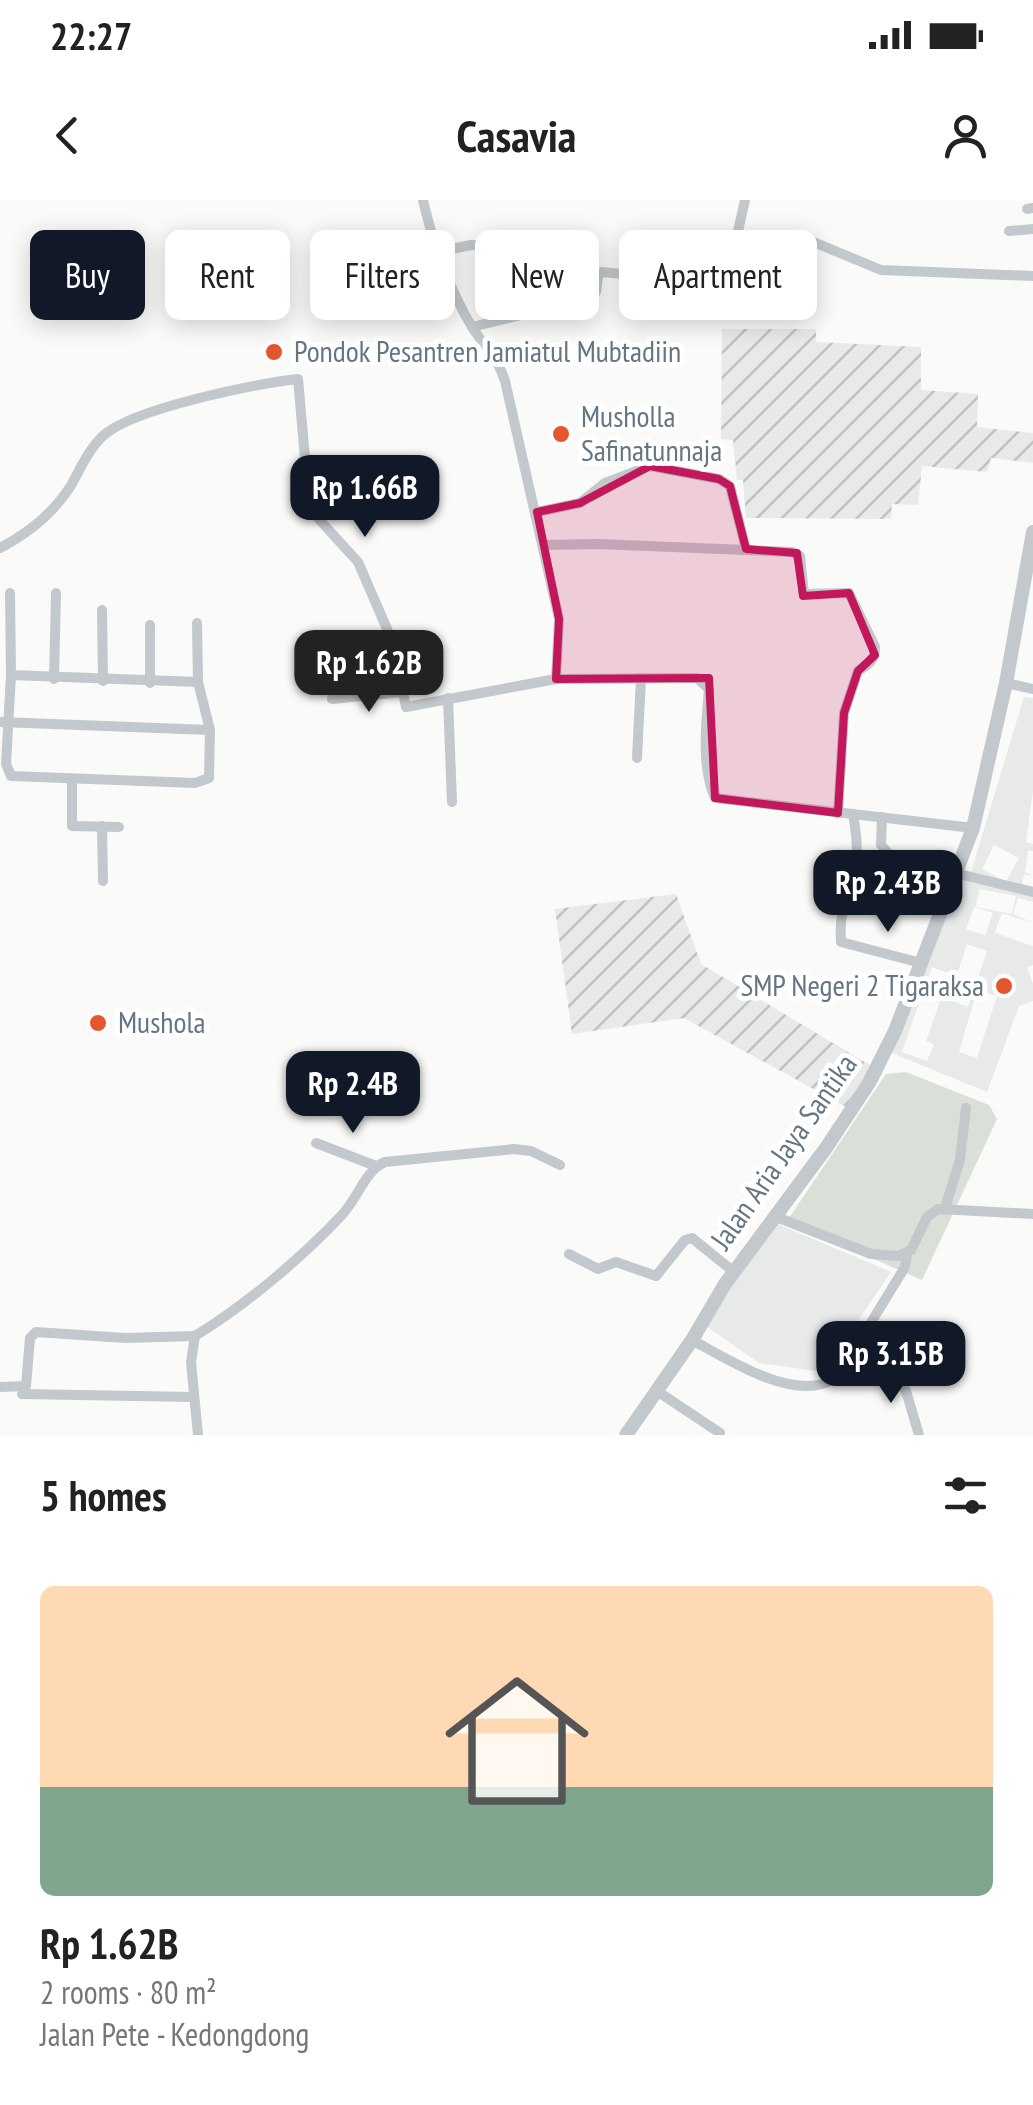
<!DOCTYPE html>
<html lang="en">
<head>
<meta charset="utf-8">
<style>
	:root { --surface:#fff; --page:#f2f2f2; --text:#222; --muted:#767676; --line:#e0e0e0; --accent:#111827 }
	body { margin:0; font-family:"PT Sans Narrow",sans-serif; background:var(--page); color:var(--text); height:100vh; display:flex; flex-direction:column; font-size:38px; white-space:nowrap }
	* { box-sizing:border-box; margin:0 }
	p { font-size:32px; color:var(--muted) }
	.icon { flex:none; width:55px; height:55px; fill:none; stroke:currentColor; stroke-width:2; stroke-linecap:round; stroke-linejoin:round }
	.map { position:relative; height:1235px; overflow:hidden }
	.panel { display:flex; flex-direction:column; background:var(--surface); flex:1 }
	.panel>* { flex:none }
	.top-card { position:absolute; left:30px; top:30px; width:975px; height:90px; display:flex; gap:20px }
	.price { position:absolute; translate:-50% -85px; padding:0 22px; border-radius:20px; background:var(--accent); color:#fff; font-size:32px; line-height:65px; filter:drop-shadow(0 2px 5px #0008) }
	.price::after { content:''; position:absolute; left:50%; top:60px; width:30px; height:22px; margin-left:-15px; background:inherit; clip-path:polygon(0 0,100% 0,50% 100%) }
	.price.active { background:#222; color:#fff }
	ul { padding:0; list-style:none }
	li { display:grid; align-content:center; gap:20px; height:530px; padding:0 40px }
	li+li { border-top:2px solid var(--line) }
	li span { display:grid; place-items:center; height:310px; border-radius:15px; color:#555 }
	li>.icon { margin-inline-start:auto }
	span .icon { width:180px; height:180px; fill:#fffc; stroke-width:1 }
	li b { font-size:42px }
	h2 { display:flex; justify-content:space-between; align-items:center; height:120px; padding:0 40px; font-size:42px }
	.tag { padding:0 35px; border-radius:15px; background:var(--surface); box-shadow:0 5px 25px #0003; font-size:35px; line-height:90px }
	.tag.active { background:var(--accent); color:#fff }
	.status { display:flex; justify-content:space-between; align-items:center; height:70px; padding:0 50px; background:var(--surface); direction:ltr }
	.status svg { height:28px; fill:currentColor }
	header { display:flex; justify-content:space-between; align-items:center; height:130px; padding:0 40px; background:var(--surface); font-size:45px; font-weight:700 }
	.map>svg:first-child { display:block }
	.built { fill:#e8e9e9; fill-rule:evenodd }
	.industrial { fill:url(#industrial-furrows) }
	.grass { fill:#dadfd7 }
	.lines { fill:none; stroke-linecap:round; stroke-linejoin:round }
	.minor { stroke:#c3c8cc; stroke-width:10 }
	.tertiary { stroke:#c3c8cc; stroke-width:14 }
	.marked { fill:#c2185b; fill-opacity:0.2; stroke:#c2185b; stroke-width:8; stroke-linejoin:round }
	.poi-dot { fill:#e4572e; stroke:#fff; stroke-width:4 }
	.labels { text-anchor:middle; stroke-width:10; stroke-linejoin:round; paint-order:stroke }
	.poi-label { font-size:30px; fill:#657683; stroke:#fff; text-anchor:start }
	.street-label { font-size:30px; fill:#657683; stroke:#fff }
</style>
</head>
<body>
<div class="status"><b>22:27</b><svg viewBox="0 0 49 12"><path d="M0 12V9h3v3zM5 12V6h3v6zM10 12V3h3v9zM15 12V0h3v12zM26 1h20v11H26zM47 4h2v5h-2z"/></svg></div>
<header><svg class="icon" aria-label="back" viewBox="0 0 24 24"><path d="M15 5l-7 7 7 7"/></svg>Casavia<svg class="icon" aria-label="person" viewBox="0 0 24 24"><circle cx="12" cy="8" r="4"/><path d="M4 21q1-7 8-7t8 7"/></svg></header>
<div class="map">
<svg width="1033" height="1235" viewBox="0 0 1033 1235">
	<defs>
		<pattern id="industrial-furrows" width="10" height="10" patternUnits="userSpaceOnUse" patternTransform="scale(2.5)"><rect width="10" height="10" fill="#e8e9e9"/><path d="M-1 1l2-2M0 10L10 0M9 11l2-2" fill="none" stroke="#c0c1c2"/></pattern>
	</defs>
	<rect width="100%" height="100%" fill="#fafaf8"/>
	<g class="built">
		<path d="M1024 497 1033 498V591L1026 642 1033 644V651H1028L1025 672 1033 676 1024 674 1022 687 971 672ZM994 645 1019 658 1006 682 982 669Z"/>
		<path d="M961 676 1033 696V702L1018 698 1013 714 1033 723 1002 713 995 733 1033 746V765L1027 768 1033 784V801L1019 806 987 892 892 853ZM979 689 1016 696 1012 714 976 707ZM974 707 993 713 985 735 966 729ZM967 744 987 751 968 807 949 800ZM932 767 950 774 926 841 934 844 927 861 902 852ZM977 790 997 796 977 858 959 852Z"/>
		<polygon points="773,1022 891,1072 823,1172 759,1163 703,1124"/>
	</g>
	<g class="industrial">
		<polygon points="722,129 816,129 816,142 921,147 921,190 978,194 977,227 1033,233 1033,263 991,258 987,272 922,266 918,305 892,304 891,319 746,318 743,280 737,280 733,240 721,239"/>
		<polygon points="676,694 701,764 883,873 857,913 684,818 572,834 555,709"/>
	</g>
	<polygon class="grass" points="906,872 989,905 997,919 922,1080 787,1021 886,874"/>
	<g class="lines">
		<g class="minor">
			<path d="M423 0C432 40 450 91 472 127 484 146 498 158 505 181L559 419 556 479"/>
			<polyline points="1027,9 1033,8"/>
			<polyline points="1009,31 1033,29"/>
			<polyline points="736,40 745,0"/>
			<polyline points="437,52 471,45 494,45"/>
			<polyline points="472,127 589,98 596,92 598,76 602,72 654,77 659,49 672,43 783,37 816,43 881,70 1033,76"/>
			<polyline points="537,312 580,303 605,283 650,266 719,279 730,286 746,349"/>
			<path d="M543 345 598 344 792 352 800 356 804 394 849 393 875 447C875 461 869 464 858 471L844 513 838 613"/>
			<path d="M0 348C27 334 53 313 70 287 80 270 89 248 104 235 135 208 255 184 298 179L308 292 316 316 358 362 394 445 406 507 556 479 697 478 709 489C706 522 701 567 715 598L973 628"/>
			<polyline points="10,393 11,475"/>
			<polyline points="102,410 103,481"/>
			<polyline points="197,423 198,482"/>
			<polygon points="11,475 198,482 210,530 209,578 195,583 11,576 6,564"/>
			<polyline points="54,479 56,393"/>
			<polyline points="150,483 150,425"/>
			<polyline points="1006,483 1033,489"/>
			<polyline points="448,498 452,602"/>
			<polyline points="332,499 403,492"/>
			<polyline points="0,522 210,530"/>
			<polyline points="637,558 641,478"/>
			<polyline points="72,579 72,626 119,627"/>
			<path d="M853 614C857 637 859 656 853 679 846 708 839 710 841 742L921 763"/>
			<polyline points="882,617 881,645 898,664"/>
			<polyline points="102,626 103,681"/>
			<polyline points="955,673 1033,692"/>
			<polyline points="316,943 376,966"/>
			<polyline points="945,1008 960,960 966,908"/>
			<polyline points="774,1016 871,1054 898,1056 911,1050 927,1017 938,1009 1033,1014"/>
			<polyline points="569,1054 598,1069 616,1062 656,1076 685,1040 692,1038 734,1072"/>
			<path d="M692 1140C725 1158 783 1195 822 1184 849 1176 854 1159 887 1165L906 1191 919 1235"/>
			<polyline points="855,1165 853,1154 856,1147 905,1067 907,1053"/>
			<polyline points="0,1187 26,1186 30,1138 36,1132 125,1138 195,1136"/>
			<polyline points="657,1191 720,1233"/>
			<polyline points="22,1194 193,1197"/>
			<path d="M198 1235 191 1162 195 1136C246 1105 300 1059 341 1016 357 1000 365 970 385 962L514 949 531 951 560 965"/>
		</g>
		<polyline class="tertiary" points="626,1235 692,1140 725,1084 826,948 869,883 895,831 973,628 1006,483 1033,332"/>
	</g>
	<path class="marked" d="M650 266 719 279 730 286 746 349 797 353 803 396 849 393 875 455 858 471 844 513 838 613 715 598 709 478 556 479 559 419 537 312 580 303Z"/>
	<g class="poi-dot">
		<circle cx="274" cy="152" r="10"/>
		<circle cx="561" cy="234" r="10"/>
		<circle cx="1004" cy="786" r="10"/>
		<circle cx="98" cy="823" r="10"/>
	</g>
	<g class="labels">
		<g class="poi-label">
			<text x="294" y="162">Pondok Pesantren Jamiatul Mubtadiin</text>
			<text x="581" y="227">Musholla<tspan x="581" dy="34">Safinatunnaja</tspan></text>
			<text x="984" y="796" text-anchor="end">SMP Negeri 2 Tigaraksa</text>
			<text x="118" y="833">Mushola</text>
		</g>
		<g class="street-label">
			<text transform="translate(784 952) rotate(-55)" y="10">Jalan Aria Jaya Santika</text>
		</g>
	</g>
</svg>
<b class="price" style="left:365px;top:340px">Rp 1.66B</b>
<b class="price active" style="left:369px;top:515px">Rp 1.62B</b>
<b class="price" style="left:888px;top:735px">Rp 2.43B</b>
<b class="price" style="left:353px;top:936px">Rp 2.4B</b>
<b class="price" style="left:891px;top:1206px">Rp 3.15B</b>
<div class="top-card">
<a class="tag active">Buy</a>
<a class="tag">Rent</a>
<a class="tag">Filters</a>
<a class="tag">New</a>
<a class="tag">Apartment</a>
</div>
</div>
<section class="panel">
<h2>5 homes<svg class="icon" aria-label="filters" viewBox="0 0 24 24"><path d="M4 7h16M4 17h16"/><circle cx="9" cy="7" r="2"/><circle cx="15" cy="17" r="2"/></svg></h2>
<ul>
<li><span style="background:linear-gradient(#ffd9b3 65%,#7fa58c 0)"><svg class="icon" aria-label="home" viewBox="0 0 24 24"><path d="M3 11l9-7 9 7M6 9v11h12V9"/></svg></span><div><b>Rp 1.62B</b><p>2 rooms · 80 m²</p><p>Jalan Pete - Kedongdong</p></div></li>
</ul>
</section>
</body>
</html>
